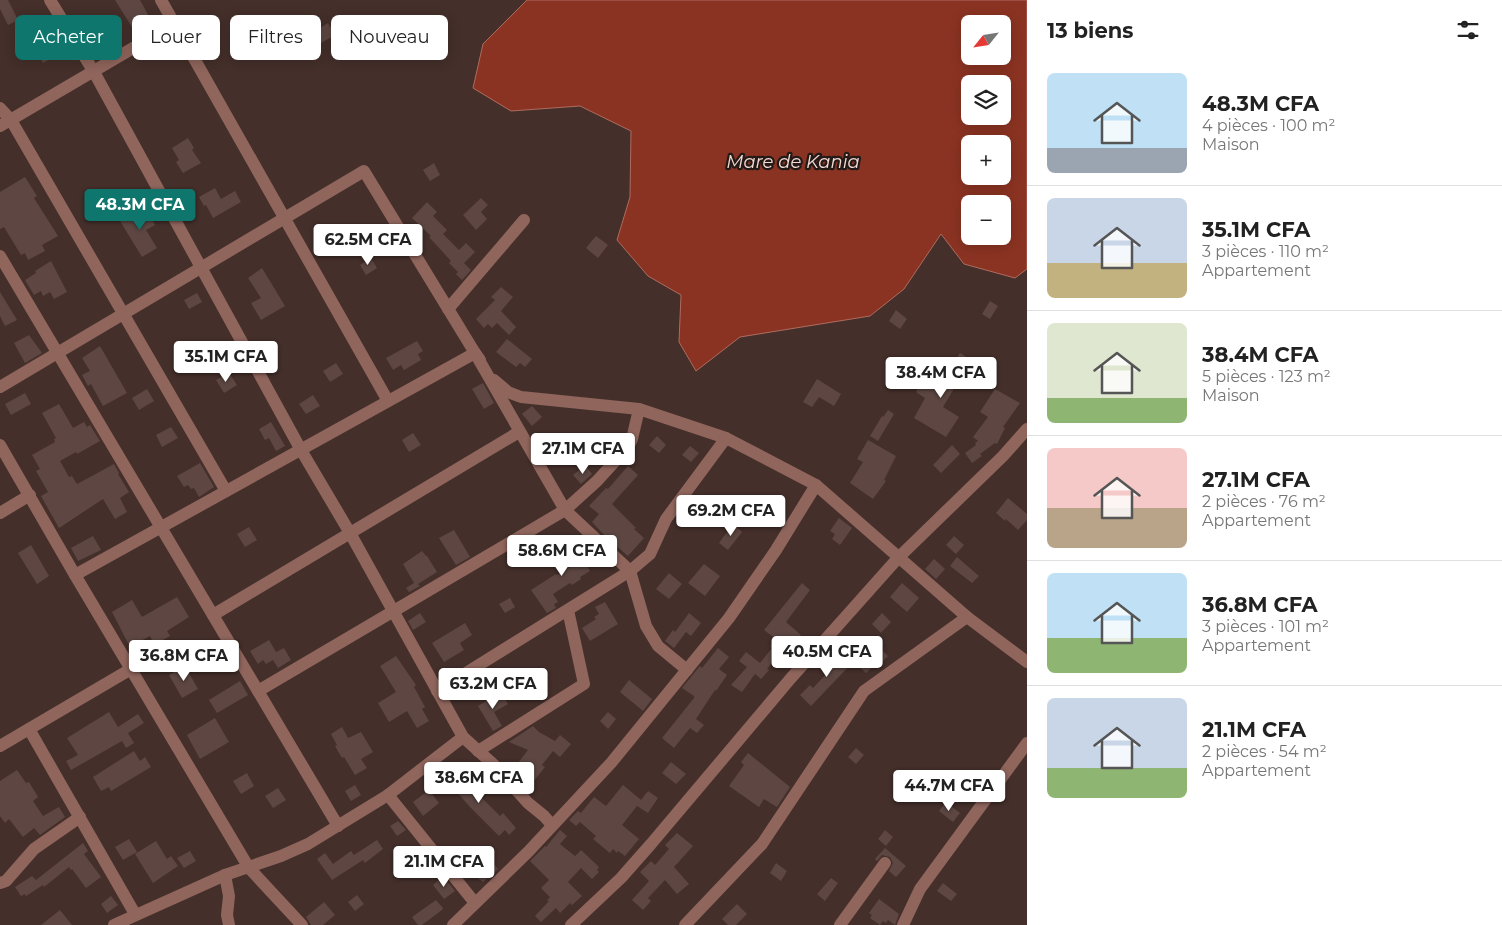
<!DOCTYPE html>
<html lang="fr">
<head>
<meta charset="utf-8">
<style>
	:root { --surface:#fff; --page:#f6f6f6; --text:#222; --muted:#767676; --line:#e0e0e0; --accent:#0f766e }
	body { margin:0; font-family:Montserrat,sans-serif; background:var(--page); color:var(--text); height:100vh; display:flex; flex-direction:column; font-size:19px; white-space:nowrap }
	* { box-sizing:border-box; margin:0 }
	p { font-size:16px; color:var(--muted) }
	.icon { flex:none; width:28px; height:28px; fill:none; stroke:currentColor; stroke-width:2; stroke-linecap:round; stroke-linejoin:round }
	.map { position:relative; flex:1; overflow:hidden }
	.panel { display:flex; flex-direction:column; background:var(--surface); width:475px }
	.panel>* { flex:none }
	.top-card { position:absolute; left:15px; top:15px; width:475px; height:45px; display:flex; gap:10px }
	.needle { width:32px; rotate:240deg }
	.tools { position:absolute; left:961px; top:15px; display:grid; gap:10px }
	.tools a { display:grid; place-items:center; width:50px; height:50px; border-radius:8px; background:var(--surface); box-shadow:0 2px 12px #0003; font-size:25px }
	.price { position:absolute; translate:-50% -42px; padding:0 11px; border-radius:5px; background:#fff; color:#222; font-size:16px; line-height:32px; filter:drop-shadow(0 1px 2px #0008) }
	.price::after { content:''; position:absolute; left:50%; top:30px; width:15px; height:11px; margin-left:-8px; background:inherit; clip-path:polygon(0 0,100% 0,50% 100%) }
	.price.on { background:var(--accent); color:#fff }
	ul { padding:0; list-style:none }
	li { display:flex; align-items:center; gap:15px; height:125px; padding:0 20px }
	li+li { border-top:1px solid var(--line) }
	li span { display:grid; place-items:center; flex:none; width:140px; height:100px; border-radius:8px; color:#555 }
	li>.icon { margin-inline-start:auto }
	span .icon { width:60px; height:60px; fill:#fffc; stroke-width:1 }
	li b { font-size:21px }
	h2 { display:flex; justify-content:space-between; align-items:center; height:60px; padding:0 20px; font-size:21px }
	.chip { padding:0 18px; border-radius:8px; background:var(--surface); box-shadow:0 2px 12px #0003; font-size:18px; line-height:45px }
	.chip.on { background:var(--accent); color:#fff }
	main { display:flex; flex:1; min-height:0 }
	.map>svg:first-child { display:block }
	.water { fill:#8b3322; stroke:#ae6c5f; fill-rule:evenodd }
	.building { fill:#5e4742 }
	.lines { fill:none; stroke-linecap:round; stroke-linejoin:round }
	.minor { stroke:#8f655c; stroke-width:12 }
	.labels { text-anchor:middle; stroke-width:4.5; stroke-linejoin:round; paint-order:stroke }
	.water-label { font-size:18px; font-style:italic; fill:#f6dbd5; stroke:#231a17 }
</style>
</head>
<body>
<main>
<div class="map">
<svg width="1027" height="925" viewBox="0 0 1027 925">
	<rect width="100%" height="100%" fill="#442f2a"/>
	<path class="water" d="M527 0H1027V269L1015 278 964 264 941 234 904 289 870 316 740 337 696 371 679 342 681 295 648 276 617 240 630 197 631 131 580 106 511 111 473 88 483 44ZM970 24H1002V56H970ZM970 84H1002V116H970ZM970 144H1002V176H970ZM970 204H1002V236H970Z"/>
	<g class="building">
		<polygon points="0,0 8,0 18,20 8,25 0,9"/>
		<polygon points="115,0 140,0 152,22 135,32"/>
		<polygon points="328,23 335,35 321,43 315,31"/>
		<polygon points="50,49 55,56 43,63 39,55"/>
		<polygon points="188,138 194,148 192,150 201,163 183,173 176,162 179,160 172,148"/>
		<polygon points="434,163 440,175 430,181 423,170"/>
		<polygon points="25,177 37,196 34,198 58,236 42,245 45,251 28,260 25,253 21,255 4,227 0,229 0,192"/>
		<polygon points="215,188 221,199 235,191 241,202 213,218 206,205 204,206 199,197"/>
		<polygon points="100,196 107,208 94,216 86,204"/>
		<polygon points="481,198 488,205 481,212 487,219 476,230 463,215"/>
		<polygon points="427,202 437,212 433,216 447,230 443,234 459,250 466,243 475,252 464,263 471,270 462,280 456,274 458,272 449,263 451,261 429,237 431,236 412,218"/>
		<polygon points="145,207 155,225 146,230 157,248 142,257 120,221"/>
		<polygon points="596,236 608,245 598,258 586,248"/>
		<polygon points="371,258 377,268 366,275 360,265"/>
		<polygon points="51,261 67,292 54,299 50,292 43,296 41,291 34,295 25,280 36,273 35,271"/>
		<polygon points="262,268 285,306 261,320 251,303 261,298 248,278"/>
		<polygon points="501,287 513,297 501,311 516,327 509,335 497,323 492,328 488,324 484,328 476,319 495,300 491,297"/>
		<polygon points="0,292 17,320 5,326 0,316"/>
		<polygon points="197,293 202,302 189,309 184,300"/>
		<polygon points="990,301 998,306 990,319 982,314"/>
		<polygon points="896,310 907,319 900,329 889,321"/>
		<polygon points="29,335 42,353 25,363 14,343"/>
		<polygon points="507,339 532,359 525,367 520,363 516,367 496,352"/>
		<polygon points="417,341 423,351 418,354 421,360 404,370 401,365 393,370 386,358"/>
		<polygon points="100,346 127,393 103,406 91,384 88,386 82,375 90,371 82,358"/>
		<polygon points="960,353 971,360 943,407 959,417 946,437 914,418 925,398 916,392 923,380 937,389"/>
		<polygon points="336,363 343,374 330,382 323,371"/>
		<polygon points="229,373 237,385 224,393 216,380"/>
		<polygon points="817,379 841,394 834,406 819,397 812,407 803,402"/>
		<polygon points="483,383 494,403 484,409 472,389"/>
		<polygon points="147,389 154,401 139,410 132,398"/>
		<polygon points="995,389 1020,403 1003,427 1005,428 997,444 995,443 980,454 982,456 972,463 965,453 976,445 975,443 978,441 973,437 988,417 980,412"/>
		<polygon points="25,393 31,404 11,415 5,404"/>
		<polygon points="313,395 320,406 306,414 299,404"/>
		<polygon points="59,404 73,428 84,422 87,427 90,425 100,441 77,454 76,452 60,461 69,477 72,476 77,484 114,464 119,473 118,474 129,492 120,498 127,512 115,519 103,499 59,528 41,496 48,492 36,471 40,469 32,455 55,442 54,439 56,438 42,413"/>
		<polygon points="532,406 542,417 532,426 522,414"/>
		<polygon points="888,410 894,414 878,441 870,436 882,416 883,417"/>
		<polygon points="271,422 285,446 276,451 269,438 265,440 259,429"/>
		<polygon points="171,427 178,438 162,447 156,435"/>
		<polygon points="413,433 421,445 409,452 402,440"/>
		<polygon points="599,433 606,445 584,459 576,447"/>
		<polygon points="567,436 576,449 568,454 565,450 547,462 543,455"/>
		<polygon points="657,436 666,445 659,453 649,445"/>
		<polygon points="868,440 896,456 884,480 886,481 873,499 850,483 863,462 857,459"/>
		<polygon points="952,445 960,454 941,473 933,465"/>
		<polygon points="690,446 699,453 691,462 682,455"/>
		<polygon points="200,463 214,487 199,497 194,488 191,489 188,485 184,487 177,476"/>
		<polygon points="585,465 592,474 581,484 573,475"/>
		<polygon points="628,466 638,475 612,504 636,528 634,529 644,538 628,556 607,538 592,522 599,514 589,506 606,488 608,489"/>
		<polygon points="1008,498 1027,514 1027,520 1018,530 1006,519 1005,521 996,513"/>
		<polygon points="839,518 852,528 840,545 832,539 835,534 830,531"/>
		<polygon points="733,524 742,532 728,550 719,543"/>
		<polygon points="249,527 257,540 245,547 237,534"/>
		<polygon points="454,530 470,557 456,565 439,538"/>
		<polygon points="93,536 101,550 78,561 71,548"/>
		<polygon points="954,536 964,545 956,554 946,545"/>
		<polygon points="577,537 586,552 581,555 590,571 580,577 581,579 572,585 570,583 553,594 558,602 554,604 556,608 547,613 531,590 556,574 557,575 575,564 564,545"/>
		<polygon points="31,545 49,576 37,584 18,553"/>
		<polygon points="422,551 426,556 427,556 437,572 418,584 420,586 409,592 406,588 414,583 403,564"/>
		<polygon points="957,557 979,576 972,583 950,566"/>
		<polygon points="934,559 945,569 936,579 925,569"/>
		<polygon points="704,564 720,576 705,596 688,583"/>
		<polygon points="669,573 682,584 669,599 656,589"/>
		<polygon points="802,583 810,590 786,622 801,635 782,657 778,655 767,669 769,670 761,679 755,674 742,692 731,685 747,667 739,661 746,652 760,663 772,648 770,646 776,639 764,630"/>
		<polygon points="902,583 919,598 907,612 890,597"/>
		<polygon points="177,597 189,617 167,631 170,636 154,645 150,636 130,647 112,612 132,600 142,617"/>
		<polygon points="510,598 515,607 505,613 499,604"/>
		<polygon points="605,602 618,624 590,641 582,628 596,619 594,617 599,614 595,607"/>
		<polygon points="420,613 426,622 413,630 408,621"/>
		<polygon points="689,613 701,623 691,636 686,632 674,648 665,641 673,630 675,632"/>
		<polygon points="882,613 891,622 881,633 872,624"/>
		<polygon points="465,623 472,635 460,643 464,650 444,662 432,643"/>
		<polygon points="269,640 276,652 284,648 291,660 278,668 273,660 266,664 263,660 258,664 250,651"/>
		<polygon points="875,643 888,656 878,666 876,664 866,673 855,663"/>
		<polygon points="718,648 729,657 719,669 727,675 716,691 715,690 696,719 704,725 697,733 690,728 674,748 662,738 694,698 694,696 682,688 700,666 702,668"/>
		<polygon points="841,651 853,662 811,706 800,695 810,685 813,688 827,673 823,669"/>
		<polygon points="396,656 416,685 414,687 425,707 422,709 429,721 417,728 407,711 389,722 378,703 396,692 380,666"/>
		<polygon points="185,666 198,689 182,698 169,675"/>
		<polygon points="629,680 652,699 643,711 620,692"/>
		<polygon points="240,681 248,695 217,713 209,700"/>
		<polygon points="501,692 508,704 494,712 502,726 493,731 478,706"/>
		<polygon points="109,712 118,727 138,714 144,723 128,733 134,743 126,748 122,741 71,770 66,761 78,755 67,738"/>
		<polygon points="608,712 616,719 608,729 600,721"/>
		<polygon points="215,718 229,742 200,759 187,735"/>
		<polygon points="533,726 539,732 555,741 560,735 571,744 560,757 553,751 542,765 545,767 533,782 515,767 528,750 509,742"/>
		<polygon points="342,727 348,738 361,732 373,752 361,759 367,768 355,775 344,757 342,758 335,746 337,745 331,734"/>
		<polygon points="856,748 864,755 856,764 848,757"/>
		<polygon points="134,751 140,761 145,757 151,767 111,791 109,787 101,791 93,777"/>
		<polygon points="748,753 790,787 777,807 764,799 759,807 729,786 744,765 741,762"/>
		<polygon points="671,762 686,774 676,784 662,773"/>
		<polygon points="451,766 468,789 474,784 481,791 478,794 500,816 503,813 516,828 509,835 505,830 499,836 470,807 441,774"/>
		<polygon points="17,770 26,783 29,782 38,797 33,801 43,816 59,807 65,817 40,835 34,828 23,837 9,819 5,823 0,816 0,781"/>
		<polygon points="247,773 254,786 241,794 233,781"/>
		<polygon points="916,781 924,788 916,799 907,792"/>
		<polygon points="355,785 361,795 351,801 345,791"/>
		<polygon points="623,785 641,800 648,791 658,798 648,813 637,806 622,825 639,839 625,856 618,851 617,853 613,849 610,853 593,839 596,836 580,822 576,826 569,820 578,811 581,813 594,797 606,806"/>
		<polygon points="278,788 286,800 273,808 265,796"/>
		<polygon points="429,790 439,803 423,816 413,802"/>
		<polygon points="946,802 960,813 953,822 939,811"/>
		<polygon points="398,821 406,830 397,836 390,826"/>
		<polygon points="560,830 567,836 560,844 575,856 581,850 599,867 597,870 599,872 592,879 581,868 568,882 582,896 572,905 570,903 560,913 556,908 541,922 535,916 549,901 547,900 550,897 541,888 549,880 530,861 545,846 546,847"/>
		<polygon points="885,830 893,837 886,846 878,839"/>
		<polygon points="677,833 693,846 674,867 689,884 677,894 665,880 648,898 651,901 643,910 632,900 649,881 640,872 651,861 655,865 669,849 665,845"/>
		<polygon points="129,839 137,852 123,860 115,847"/>
		<polygon points="377,840 383,849 365,863 363,860 332,880 317,859 325,853 333,864 351,851 354,855"/>
		<polygon points="156,841 167,859 171,856 178,866 153,883 135,854"/>
		<polygon points="83,843 88,851 84,854 101,877 86,888 72,869 71,870 69,867 44,887 43,885 26,896 25,894 21,896 15,887 32,876 36,880"/>
		<polygon points="885,848 906,866 896,877 889,871 893,863 890,857 882,855 877,861 875,859"/>
		<polygon points="482,850 498,869 483,882 472,874 466,879 458,869"/>
		<polygon points="190,851 196,861 184,868 177,858"/>
		<polygon points="776,863 787,871 781,881 770,873"/>
		<polygon points="443,876 455,891 444,899 433,885"/>
		<polygon points="831,878 838,883 825,901 817,894"/>
		<polygon points="943,883 957,894 951,901 937,891"/>
		<polygon points="357,895 364,904 355,911 348,902"/>
		<polygon points="111,896 118,905 107,913 101,904"/>
		<polygon points="879,899 899,914 895,925 888,920 886,923 883,921 880,925 870,918 872,915 869,913"/>
		<polygon points="436,900 443,908 442,910 422,925 418,925 412,917"/>
		<polygon points="324,902 335,915 323,925 311,925 306,917"/>
		<polygon points="737,904 747,914 736,925 728,925 722,919"/>
		<polygon points="60,910 72,925 41,925"/>
	</g>
	<g class="lines">
		<g class="minor">
			<polyline points="50,0 94,72 301,450 350,533 463,737 494,765 528,803 544,816 552,825"/>
			<polyline points="161,0 388,401"/>
			<polyline points="0,108 11,120 226,491"/>
			<polyline points="0,126 174,24"/>
			<polyline points="0,256 338,826"/>
			<polyline points="448,309 524,220"/>
			<polyline points="494,380 508,392 521,397 639,409"/>
			<polyline points="0,387 364,171 475,353 565,510 630,571 646,626 658,646 687,670"/>
			<polyline points="0,445 75,575 249,868 302,925"/>
			<polyline points="0,513 30,495"/>
			<polyline points="75,575 475,353 480,360"/>
			<polyline points="213,615 519,432"/>
			<polyline points="258,691 565,510 597,481 628,447 632,439 639,409 726,438 816,485"/>
			<polyline points="437,691 630,571 650,554 666,519 726,438"/>
			<polyline points="29,729 135,914"/>
			<polyline points="0,746 131,669"/>
			<polyline points="478,751 584,684 568,610"/>
			<polyline points="388,795 475,903"/>
			<polyline points="225,875 229,896 227,915 229,925"/>
			<polyline points="0,883 6,881 34,849 80,817"/>
			<polyline points="114,925 225,875 281,856 308,844 388,795 463,737"/>
			<polyline points="453,925 528,852 611,763 729,618 776,550 816,485 967,617 1027,662"/>
			<polyline points="571,925 621,878 651,844 791,678 898,558 1003,456 1027,429"/>
			<polyline points="685,925 762,844 864,691 967,617"/>
			<polyline points="840,925 885,863"/>
			<polyline points="903,925 920,889 1027,743"/>
		</g>
	</g>
	<g class="labels">
		<g class="water-label">
			<text x="793" y="168">Mare de Kania</text>
		</g>
	</g>
</svg>
<div class="tools">
<a><svg class="needle" viewBox="-14 -14 28 28"><path d="M0-13l5 13h-10z" fill="#e53935"/><path d="M0 13l5-13h-10z" fill="#767676"/></svg></a>
<a><svg class="icon" aria-label="layers" viewBox="0 0 24 24"><path d="M12 4l9 5-9 5-9-5zM3 14l9 5 9-5"/></svg></a>
<a>+</a>
<a>−</a>
</div>
<b class="price on" style="left:140px;top:231px">48.3M CFA</b>
<b class="price" style="left:368px;top:266px">62.5M CFA</b>
<b class="price" style="left:226px;top:383px">35.1M CFA</b>
<b class="price" style="left:941px;top:399px">38.4M CFA</b>
<b class="price" style="left:583px;top:475px">27.1M CFA</b>
<b class="price" style="left:731px;top:537px">69.2M CFA</b>
<b class="price" style="left:562px;top:577px">58.6M CFA</b>
<b class="price" style="left:827px;top:678px">40.5M CFA</b>
<b class="price" style="left:184px;top:682px">36.8M CFA</b>
<b class="price" style="left:493px;top:710px">63.2M CFA</b>
<b class="price" style="left:479px;top:804px">38.6M CFA</b>
<b class="price" style="left:949px;top:812px">44.7M CFA</b>
<b class="price" style="left:444px;top:888px">21.1M CFA</b>
<div class="top-card">
<a class="chip on">Acheter</a>
<a class="chip">Louer</a>
<a class="chip">Filtres</a>
<a class="chip">Nouveau</a>
</div>
</div>
<section class="panel">
<h2>13 biens<svg class="icon" aria-label="filters" viewBox="0 0 24 24"><path d="M4 7h16M4 17h16"/><circle cx="9" cy="7" r="2"/><circle cx="15" cy="17" r="2"/></svg></h2>
<ul>
<li><span style="background:linear-gradient(#bfe0f5 75%,#9aa5b1 0)"><svg class="icon" aria-label="home" viewBox="0 0 24 24"><path d="M3 11l9-7 9 7M6 9v11h12V9"/></svg></span><div><b>48.3M CFA</b><p>4 pièces · 100 m²</p><p>Maison</p></div></li>
<li><span style="background:linear-gradient(#c9d6e8 65%,#c2b280 0)"><svg class="icon" aria-label="home" viewBox="0 0 24 24"><path d="M3 11l9-7 9 7M6 9v11h12V9"/></svg></span><div><b>35.1M CFA</b><p>3 pièces · 110 m²</p><p>Appartement</p></div></li>
<li><span style="background:linear-gradient(#dfe7d0 75%,#8fb573 0)"><svg class="icon" aria-label="home" viewBox="0 0 24 24"><path d="M3 11l9-7 9 7M6 9v11h12V9"/></svg></span><div><b>38.4M CFA</b><p>5 pièces · 123 m²</p><p>Maison</p></div></li>
<li><span style="background:linear-gradient(#f6c9c9 60%,#b9a48a 0)"><svg class="icon" aria-label="home" viewBox="0 0 24 24"><path d="M3 11l9-7 9 7M6 9v11h12V9"/></svg></span><div><b>27.1M CFA</b><p>2 pièces · 76 m²</p><p>Appartement</p></div></li>
<li><span style="background:linear-gradient(#bfe0f5 65%,#8fb573 0)"><svg class="icon" aria-label="home" viewBox="0 0 24 24"><path d="M3 11l9-7 9 7M6 9v11h12V9"/></svg></span><div><b>36.8M CFA</b><p>3 pièces · 101 m²</p><p>Appartement</p></div></li>
<li><span style="background:linear-gradient(#c9d6e8 70%,#8fb573 0)"><svg class="icon" aria-label="home" viewBox="0 0 24 24"><path d="M3 11l9-7 9 7M6 9v11h12V9"/></svg></span><div><b>21.1M CFA</b><p>2 pièces · 54 m²</p><p>Appartement</p></div></li>
</ul>
</section>
</main>
</body>
</html>
